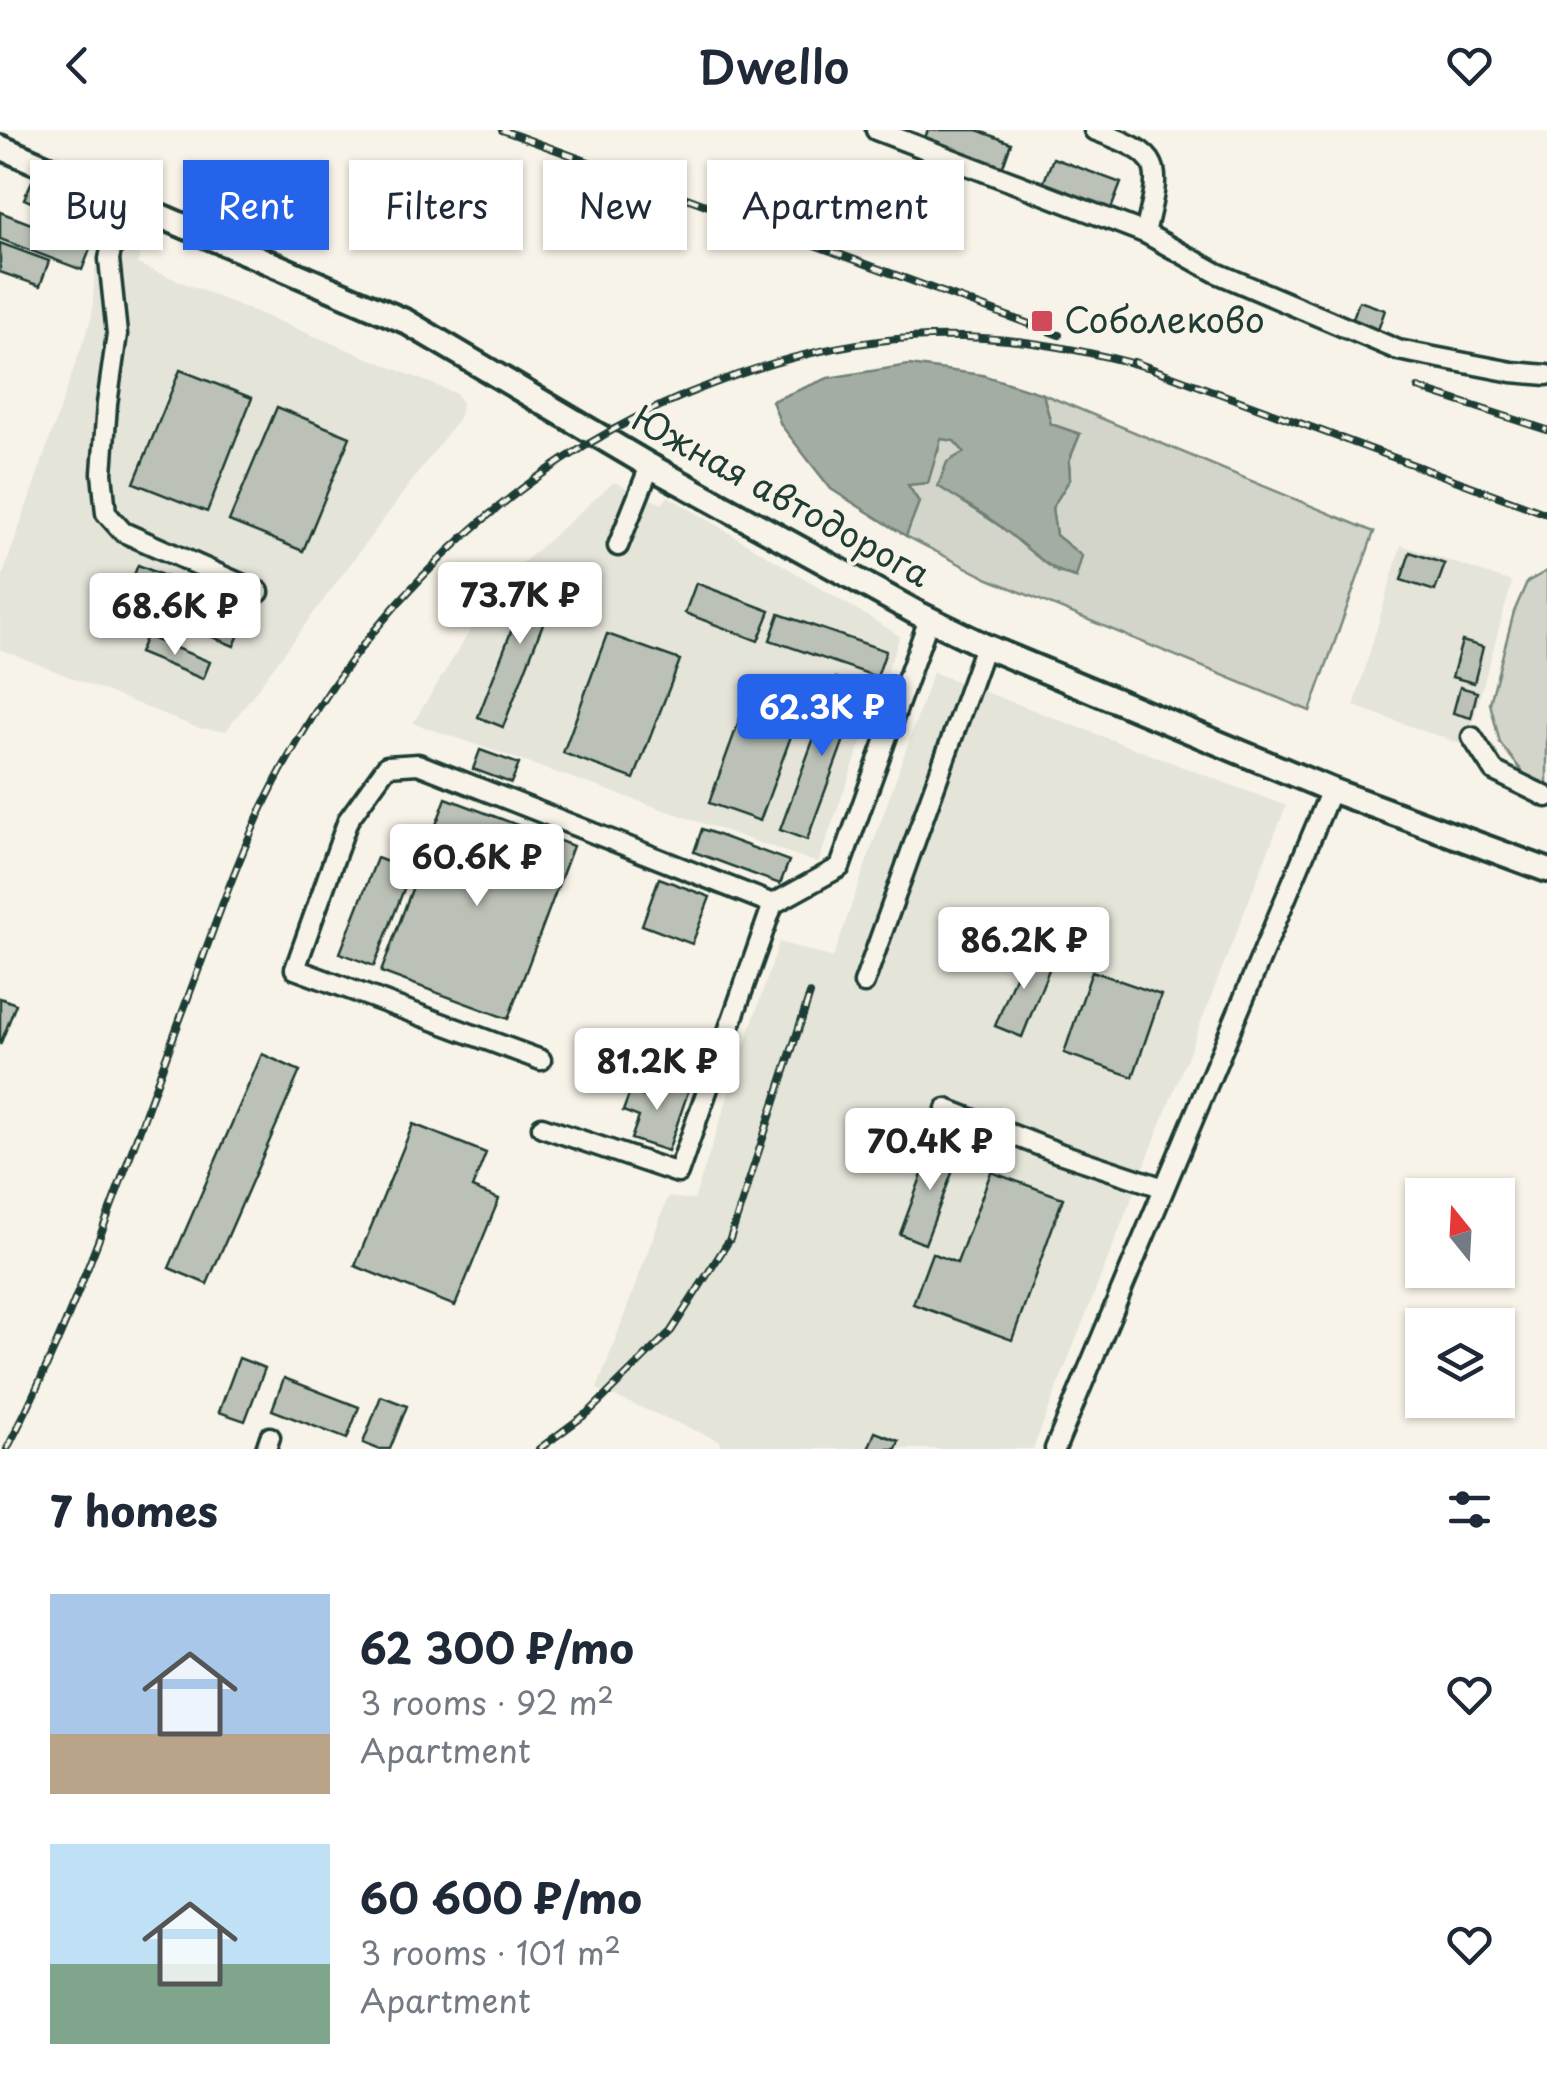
<!DOCTYPE html>
<html lang="en">
<head>
<meta charset="utf-8">
<style>
	:root { --surface:#fff; --page:#f2f2f3; --text:#1f2937; --muted:#747a83; --accent:#2563eb }
	body { margin:0; font-family:"Playpen Sans",sans-serif; background:var(--page); color:var(--text); height:100vh; display:flex; flex-direction:column; font-size:38px; white-space:nowrap }
	* { box-sizing:border-box; margin:0 }
	p { font-size:32px; color:var(--muted) }
	.icon { flex:none; width:55px; height:55px; fill:none; stroke:currentColor; stroke-width:2; stroke-linecap:round; stroke-linejoin:round }
	.map { position:relative; height:1319px; overflow:hidden }
	.side { display:flex; flex-direction:column; background:var(--surface); flex:1 }
	.side>* { flex:none }
	.guide { position:absolute; left:30px; top:30px; width:1000px; height:90px; display:flex; gap:20px }
	.needle { width:65px; rotate:342deg }
	.fabs { position:absolute; left:1405px; top:1048px; display:grid; gap:20px }
	.fabs a { display:grid; place-items:center; width:110px; height:110px; border-radius:0px; background:var(--surface); box-shadow:0 2px 8px #0004; font-size:50px }
	.price { position:absolute; translate:-50% -85px; padding:0 22px; border-radius:10px; background:#fff; color:#222; font-size:32px; line-height:65px; filter:drop-shadow(0 2px 5px #0008) }
	.price::after { content:''; position:absolute; left:50%; top:60px; width:30px; height:22px; margin-left:-15px; background:inherit; clip-path:polygon(0 0,100% 0,50% 100%) }
	.price.current { background:var(--accent); color:#fff }
	ul { padding:0; list-style:none }
	li { display:flex; align-items:center; gap:30px; height:250px; padding:0 50px }
	li span { display:grid; place-items:center; flex:none; width:280px; height:200px; border-radius:0px; color:#555 }
	li>.icon { margin-inline-start:auto }
	span .icon { width:120px; height:120px; fill:#fffc; stroke-width:1 }
	li b { font-size:42px }
	h2 { display:flex; justify-content:space-between; align-items:center; height:120px; padding:0 50px; font-size:42px }
	.tag { padding:0 35px; border-radius:0px; background:var(--surface); box-shadow:0 2px 8px #0004; font-size:35px; line-height:90px }
	.tag.current { background:var(--accent); color:#fff }
	header { display:flex; justify-content:space-between; align-items:center; height:130px; padding:0 50px; background:var(--surface); font-size:45px; font-weight:600 }
	.map>svg:first-child { display:block }
	.built { fill:#e5e4d9 }
	.green { fill:#d3d5ca; stroke:#79897f; stroke-width:2.5 }
	.water { fill:#a4ada3; stroke:#6f8077; stroke-width:2.5 }
	.building { fill:#bbc1b6; stroke:#1f3d34; stroke-width:2.5 }
	.lines { fill:none; stroke-linecap:round; stroke-linejoin:round }
	.minor-casing { stroke:#1f3d34; stroke-width:25 }
	.major-casing { stroke:#1f3d34; stroke-width:30 }
	.minor { stroke:#f7f3e8; stroke-width:18 }
	.major { stroke:#f7f3e8; stroke-width:22 }
	.rail-casing { stroke:#1f3d34; stroke-width:8 }
	.rail { stroke:#f7f3e8; stroke-width:4; stroke-dasharray:11; stroke-linecap:butt }
	.poi-dot { fill:#d1495b; stroke:#f7f3e8; stroke-width:4 }
	.labels { text-anchor:middle; stroke-width:8; stroke-linejoin:round; paint-order:stroke }
	.poi-label { font-size:35px; fill:#1f3d34; stroke:#f7f3e8; text-anchor:start }
	.street-label { font-size:35px; fill:#1f3d34; stroke:#f7f3e8 }
</style>
</head>
<body>
<header><svg class="icon" aria-label="back" viewBox="0 0 24 24"><path d="M15 5l-7 7 7 7"/></svg>Dwello<svg class="icon" aria-label="heart" viewBox="0 0 24 24"><path d="M12 20l-8-8c-3-5 5-10 8-4 3-6 11-1 8 4z"/></svg></header>
<div class="map">
<svg width="1547" height="1319" viewBox="0 0 1547 1319">
	<rect width="100%" height="100%" fill="#f7f3e8"/>
	<filter id="ink" filterUnits="userSpaceOnUse"><feTurbulence type="fractalNoise" baseFrequency=".01" numOctaves="2"/><feDisplacementMap in="SourceGraphic" scale="20" xChannelSelector="R" yChannelSelector="G"/><feConvolveMatrix kernelMatrix="1 2 1 2 8 2 1 2 1" color-interpolation-filters="sRGB"/></filter>
	<g filter="url(#ink)">
		<g class="built">
			<polygon points="106,112 140,125 137,134 457,264 462,274 459,288 226,601 198,598 0,519 0,453 92,186 95,139"/>
			<polygon points="614,352 662,374 668,366 900,506 818,733 413,593 499,454"/>
			<polygon points="1401,415 1512,452 1466,616 1354,576"/>
			<polygon points="933,542 1286,676 1033,1319 720,1319 720,1311 597,1259 668,1067 694,1070 779,812 833,828"/>
		</g>
		<g class="green">
			<polygon points="1043,264 1374,402 1310,581 989,449 906,406 919,372 907,354 938,322 941,308 954,311 964,322 939,356 1003,398 1057,442 1076,447 1056,405 1052,378 1070,349 1069,331 1080,304 1051,294"/>
			<polygon points="1547,441 1547,654 1525,645 1500,613 1490,573 1514,482 1527,452"/>
		</g>
		<path class="water" d="M909 235 982 245 1043 264 1051 294 1080 304 1069 331 1070 349 1052 378 1056 405 1082 426 1076 447C1046 439 1029 419 1005 400 984 383 960 371 938 356L947 332 964 322 954 311 941 309 928 353 908 355 919 372 906 406 831 359 781 295 772 271 828 248Z"/>
		<g class="building">
			<polygon points="928,0 977,0 1011,13 1002,39 924,10"/>
			<polygon points="1053,28 1121,53 1111,79 1043,54"/>
			<polygon points="34,47 96,75 86,97 24,69"/>
			<polygon points="0,82 91,117 82,140 0,109"/>
			<polygon points="0,113 49,131 40,156 0,142"/>
			<polygon points="1359,171 1385,180 1378,200 1352,191"/>
			<polygon points="180,240 252,268 207,382 134,353"/>
			<polygon points="277,277 350,307 303,421 229,391"/>
			<polygon points="1410,422 1445,434 1435,461 1401,450"/>
			<polygon points="138,435 249,481 234,516 124,470"/>
			<polygon points="536,437 561,447 503,597 478,587"/>
			<polygon points="696,453 770,481 758,511 685,483"/>
			<polygon points="779,484 886,521 877,547 770,510"/>
			<polygon points="607,504 680,530 634,649 563,623"/>
			<polygon points="146,506 210,532 203,549 139,523"/>
			<polygon points="1462,511 1483,517 1474,553 1452,547"/>
			<polygon points="836,548 863,558 807,710 780,700"/>
			<polygon points="1460,557 1477,562 1471,588 1453,583"/>
			<polygon points="751,558 802,576 760,691 709,673"/>
			<polygon points="480,620 519,634 511,653 473,639"/>
			<polygon points="446,668 573,716 508,889 381,842"/>
			<polygon points="702,699 789,731 780,754 694,722"/>
			<polygon points="377,728 411,741 374,836 340,823"/>
			<polygon points="659,748 710,767 692,814 642,795"/>
			<polygon points="1027,817 1054,827 1022,907 995,896"/>
			<polygon points="1092,841 1161,865 1133,947 1064,923"/>
			<polygon points="0,868 16,874 0,915"/>
			<polygon points="262,924 300,941 207,1154 169,1138"/>
			<polygon points="652,947 689,959 668,1021 631,1009 639,987 623,981 630,962 645,967"/>
			<polygon points="413,994 486,1023 472,1058 499,1069 455,1176 355,1136"/>
			<polygon points="934,1012 960,1022 925,1114 900,1104"/>
			<polygon points="991,1042 1063,1068 1012,1210 913,1174 932,1123 957,1133"/>
			<polygon points="239,1228 265,1238 245,1291 219,1282"/>
			<polygon points="284,1248 359,1277 347,1309 272,1280"/>
			<polygon points="381,1266 407,1276 390,1319 378,1319 363,1313"/>
			<polygon points="875,1302 899,1311 896,1319 868,1319"/>
		</g>
		<g class="lines">
			<g class="minor-casing">
				<g id="minor">
					<polyline points="876,0 1145,103 1217,143 1398,220 1512,242 1547,245"/>
					<path d="M1094 0C1165 26 1162 33 1145 103"/>
					<polyline points="113,64 115,102 109,129 117,204 107,274 102,343 106,383 123,402 259,462"/>
					<polyline points="618,416 650,336"/>
					<polyline points="1472,607 1494,641 1547,667"/>
					<polyline points="864,853 985,516"/>
					<polyline points="541,930 295,839 348,690 387,636 418,634 773,774"/>
					<polyline points="946,979 1059,1023 1164,1058"/>
					<polyline points="542,997 678,1043 773,774 840,737 929,489"/>
					<polyline points="266,1319 270,1307"/>
					<polyline points="1055,1319 1331,660"/>
				</g>
			</g>
			<g class="major-casing">
				<polyline id="major" points="0,17 405,191 650,336 915,482 985,516 1331,660 1547,740"/>
			</g>
			<use href="#minor" class="minor"/>
			<use href="#major" class="major"/>
			<g class="rail-casing">
				<g id="rail">
					<polyline points="502,0 1059,205"/>
					<polyline points="1134,232 1547,384"/>
					<polyline points="1418,258 1547,300"/>
					<path d="M7 1319C84 1169 138 999 198 841 221 778 244 712 275 652 364 481 508 339 687 264 849 197 977 190 1146 237"/>
					<polyline points="539,1319 590,1281 671,1201 730,1109 810,864"/>
				</g>
			</g>
			<use href="#rail" class="rail"/>
		</g>
	</g>
	<rect class="poi-dot" x="1030" y="179" width="24" height="24" rx="5"/>
	<g class="labels">
		<g class="poi-label">
			<text x="1064" y="203">Соболеково</text>
		</g>
		<g class="street-label">
			<text transform="translate(781 367) rotate(29)" y="12">Южная автодорога</text>
		</g>
	</g>
</svg>
<div class="fabs">
<a><svg class="needle" viewBox="-14 -14 28 28"><path d="M0-13l5 13h-10z" fill="#e53935"/><path d="M0 13l5-13h-10z" fill="#747a83"/></svg></a>
<a><svg class="icon" aria-label="layers" viewBox="0 0 24 24"><path d="M12 4l9 5-9 5-9-5zM3 14l9 5 9-5"/></svg></a>
</div>
<b class="price" style="left:520px;top:517px">73.7K ₽</b>
<b class="price" style="left:175px;top:528px">68.6K ₽</b>
<b class="price current" style="left:822px;top:629px">62.3K ₽</b>
<b class="price" style="left:477px;top:779px">60.6K ₽</b>
<b class="price" style="left:1024px;top:862px">86.2K ₽</b>
<b class="price" style="left:657px;top:983px">81.2K ₽</b>
<b class="price" style="left:930px;top:1063px">70.4K ₽</b>
<div class="guide">
<a class="tag">Buy</a>
<a class="tag current">Rent</a>
<a class="tag">Filters</a>
<a class="tag">New</a>
<a class="tag">Apartment</a>
</div>
</div>
<section class="side">
<h2>7 homes<svg class="icon" aria-label="filters" viewBox="0 0 24 24"><path d="M4 7h16M4 17h16"/><circle cx="9" cy="7" r="2"/><circle cx="15" cy="17" r="2"/></svg></h2>
<ul>
<li><span style="background:linear-gradient(#a9c7e8 70%,#b9a48a 0)"><svg class="icon" aria-label="home" viewBox="0 0 24 24"><path d="M3 11l9-7 9 7M6 9v11h12V9"/></svg></span><div><b>62 300 ₽/mo</b><p>3 rooms · 92 m²</p><p>Apartment</p></div><svg class="icon" aria-label="heart" viewBox="0 0 24 24"><path d="M12 20l-8-8c-3-5 5-10 8-4 3-6 11-1 8 4z"/></svg></li>
<li><span style="background:linear-gradient(#bfe0f5 60%,#7fa58c 0)"><svg class="icon" aria-label="home" viewBox="0 0 24 24"><path d="M3 11l9-7 9 7M6 9v11h12V9"/></svg></span><div><b>60 600 ₽/mo</b><p>3 rooms · 101 m²</p><p>Apartment</p></div><svg class="icon" aria-label="heart" viewBox="0 0 24 24"><path d="M12 20l-8-8c-3-5 5-10 8-4 3-6 11-1 8 4z"/></svg></li>
</ul>
</section>
</body>
</html>
